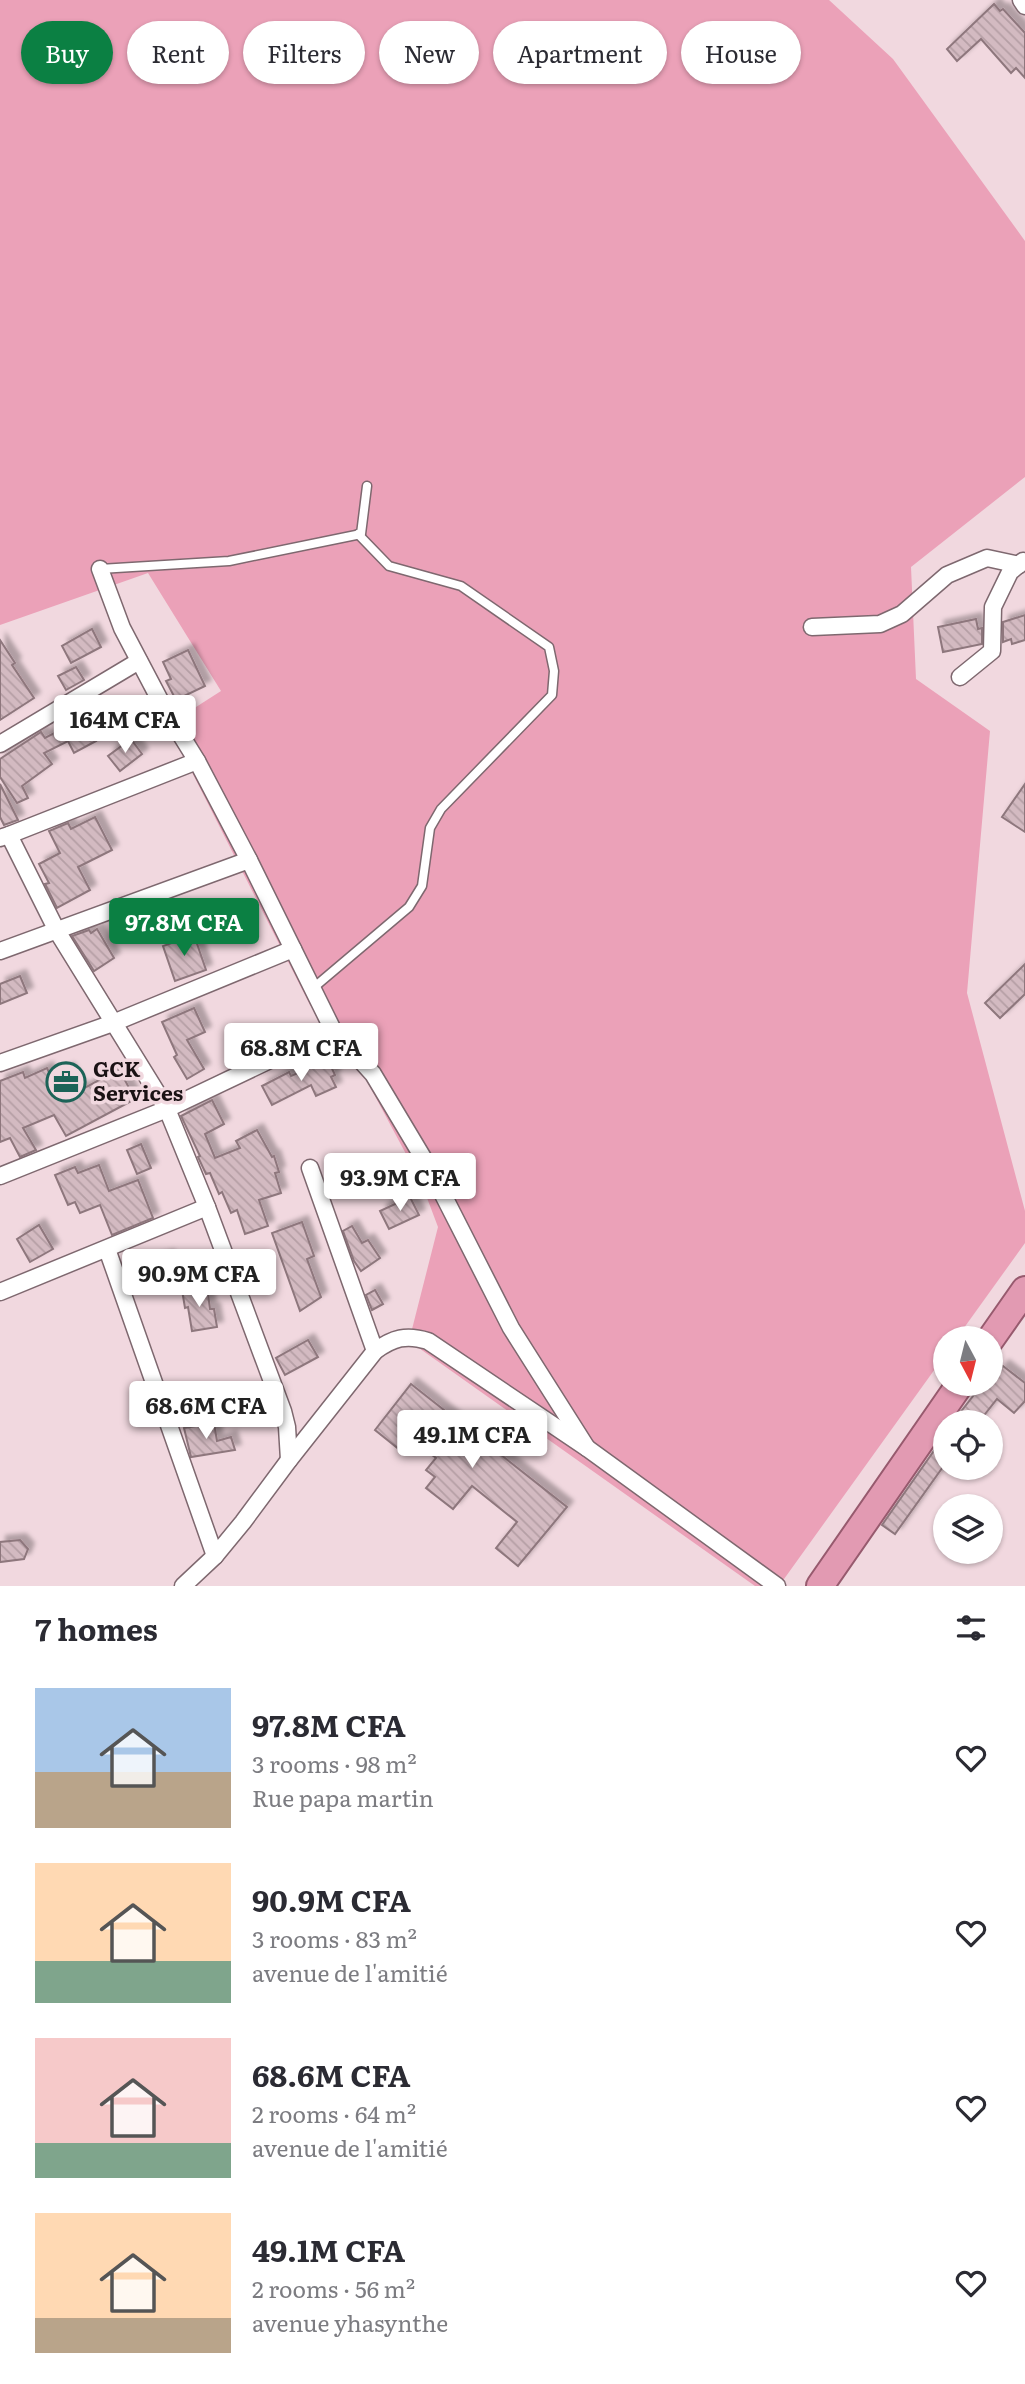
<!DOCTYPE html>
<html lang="en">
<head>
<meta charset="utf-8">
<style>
	:root { --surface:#fff; --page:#f2f2f3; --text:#2b2b33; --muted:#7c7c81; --accent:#0b8043 }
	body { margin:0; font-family:Literata,serif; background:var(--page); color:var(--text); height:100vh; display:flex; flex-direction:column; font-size:26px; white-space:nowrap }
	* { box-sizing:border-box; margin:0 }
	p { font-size:23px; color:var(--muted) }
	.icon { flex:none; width:38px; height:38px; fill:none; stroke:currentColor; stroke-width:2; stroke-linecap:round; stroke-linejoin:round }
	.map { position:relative; height:1586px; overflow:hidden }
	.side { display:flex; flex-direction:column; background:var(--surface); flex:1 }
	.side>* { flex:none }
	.top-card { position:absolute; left:21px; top:21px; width:984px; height:63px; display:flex; gap:14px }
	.needle { width:46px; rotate:173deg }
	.tools { position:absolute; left:933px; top:1326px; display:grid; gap:14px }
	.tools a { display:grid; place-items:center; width:70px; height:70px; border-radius:50%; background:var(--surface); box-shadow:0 2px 5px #0004; font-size:35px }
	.price { position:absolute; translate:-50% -60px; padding:0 16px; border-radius:7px; background:#fff; color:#222; font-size:23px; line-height:46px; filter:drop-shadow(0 2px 4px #0008) }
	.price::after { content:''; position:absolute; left:50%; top:42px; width:21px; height:16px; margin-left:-10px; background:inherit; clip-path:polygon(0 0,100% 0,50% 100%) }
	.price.on { background:var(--accent); color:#fff }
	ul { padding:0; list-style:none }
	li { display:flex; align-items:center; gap:21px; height:175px; padding:0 35px }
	li span { display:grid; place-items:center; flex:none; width:196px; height:140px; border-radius:0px; color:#555 }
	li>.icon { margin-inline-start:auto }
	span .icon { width:84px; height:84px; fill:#fffc; stroke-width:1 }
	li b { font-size:30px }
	h2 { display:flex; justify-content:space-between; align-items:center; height:84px; padding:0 35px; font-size:30px }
	.pill { padding:0 24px; border-radius:32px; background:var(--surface); box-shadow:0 2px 5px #0004; font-size:24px; line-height:63px }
	.pill.on { background:var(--accent); color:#fff }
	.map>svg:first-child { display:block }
	.green { fill:#eba1b8 }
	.building { fill:url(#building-back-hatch); stroke:#8e777d; stroke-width:2; filter:url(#shadow) }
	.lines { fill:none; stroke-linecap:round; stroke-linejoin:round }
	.service-casing { stroke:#7e686f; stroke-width:11 }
	.minor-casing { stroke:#7e686f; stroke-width:19 }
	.trunk-casing { stroke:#975a6e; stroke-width:30 }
	.service { stroke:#fff; stroke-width:8 }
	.minor { stroke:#fff; stroke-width:16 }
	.trunk { stroke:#e29ab2; stroke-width:26 }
	.labels { text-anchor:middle; stroke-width:7; stroke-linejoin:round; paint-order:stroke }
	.poi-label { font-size:21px; font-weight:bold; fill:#1a1214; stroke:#f1d8df; text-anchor:start }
</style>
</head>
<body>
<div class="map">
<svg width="1025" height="1586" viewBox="0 0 1025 1586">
	<defs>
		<pattern id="building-back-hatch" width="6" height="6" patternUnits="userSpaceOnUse" patternTransform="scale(1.75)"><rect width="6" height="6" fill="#d3bac1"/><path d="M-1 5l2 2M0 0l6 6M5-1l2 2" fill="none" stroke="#b59fa5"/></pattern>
		<filter id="shadow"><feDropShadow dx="6" dy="-6" stdDeviation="2" flood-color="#0004"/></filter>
	</defs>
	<rect width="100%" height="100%" fill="#f1d8df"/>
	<polygon class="green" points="0,0 829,0 893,59 1025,241 1025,477 911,567 916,679 990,731 967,993 1025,1211 1025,1243 956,1339 945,1339 945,1355 779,1586 755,1586 409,1341 438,1227 421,1182 346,1042 310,1005 168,725 221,691 148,573 0,625"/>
	<g class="building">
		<polygon points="994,4 1000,11 1003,9 1025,33 1025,78 1016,68 1011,73 981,39 957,61 947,49"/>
		<polygon points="1025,615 1025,640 1012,644 1011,639 1003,642 1003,622"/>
		<polygon points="976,619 978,629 982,628 982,644 943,652 938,627"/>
		<polygon points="92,629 101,647 71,663 62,646"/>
		<polygon points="0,640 15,663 12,665 34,698 0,720"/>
		<polygon points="188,650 205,686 176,700 166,681 171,679 163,662"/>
		<polygon points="76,667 84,680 66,690 58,676"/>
		<polygon points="83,718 96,741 74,753 68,741 44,753 52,764 22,786 28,798 17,803 0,777 0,759 41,732 45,738"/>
		<polygon points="131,739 142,754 120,771 108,756"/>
		<polygon points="0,784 18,820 4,825 0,817"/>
		<polygon points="1025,784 1025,832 1002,817"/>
		<polygon points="95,817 112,850 78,867 90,890 57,908 45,884 49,883 39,864 60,853 49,831 68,823 71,829"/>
		<polygon points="97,929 114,958 94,971 72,936 89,930 91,933"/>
		<polygon points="194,935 206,970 175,981 163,946"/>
		<polygon points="1025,964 1025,994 1000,1018 985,1003"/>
		<polygon points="20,976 27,993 0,1004 0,984"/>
		<polygon points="194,1008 205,1032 187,1040 204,1069 187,1079 174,1057 177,1055 162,1022"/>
		<polygon points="328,1060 335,1075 331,1077 336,1087 316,1096 311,1085 272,1105 262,1086 289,1072 291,1076"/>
		<polygon points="47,1068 52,1079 68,1069 81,1090 119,1069 135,1099 66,1136 54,1115 23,1128 36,1150 20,1157 10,1138 0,1142 0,1081 23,1072 25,1078"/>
		<polygon points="212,1100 224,1124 205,1134 215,1158 240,1148 236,1141 257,1130 272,1157 274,1156 279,1172 275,1173 281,1193 259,1200 268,1226 245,1234 237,1210 231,1213 222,1192 219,1194 210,1173 206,1174 198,1157 200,1156 181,1116"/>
		<polygon points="141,1144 151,1168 137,1174 127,1150"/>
		<polygon points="99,1165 109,1191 138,1180 153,1218 112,1235 100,1205 80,1213 75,1202 68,1205 55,1175 75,1167 78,1173"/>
		<polygon points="410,1197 419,1215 389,1229 380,1211"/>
		<polygon points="302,1222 314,1256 307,1259 321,1297 300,1311 272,1233"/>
		<polygon points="39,1225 53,1249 30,1262 17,1239"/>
		<polygon points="352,1226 362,1243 368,1240 380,1258 361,1271 354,1261 343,1231"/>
		<polygon points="168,1256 175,1288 156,1292 149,1261"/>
		<polygon points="207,1286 210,1309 214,1309 217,1327 192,1331 188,1307 185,1308 182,1290"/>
		<polygon points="375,1290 383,1304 372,1310 366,1295"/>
		<polygon points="308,1340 318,1357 285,1375 276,1358"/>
		<polygon points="1003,1366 1025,1383 1025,1401 1014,1413 997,1399 978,1423 952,1423 981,1386 984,1389 990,1384"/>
		<polygon points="411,1384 567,1507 518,1566 496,1548 517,1522 472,1486 453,1509 426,1488 435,1477 426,1470 436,1458 410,1438 400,1450 375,1430"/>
		<polygon points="214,1423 217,1441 231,1437 235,1450 191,1457 184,1428"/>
		<polygon points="945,1435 945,1464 895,1534 882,1525"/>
		<polygon points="20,1540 28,1549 24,1559 0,1562 0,1542"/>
	</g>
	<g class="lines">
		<g class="service-casing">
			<g id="service">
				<polyline points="100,569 229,561 361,534 367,486"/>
				<polyline points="312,989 409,907 422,886 430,828 441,809 552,695 554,671 549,647 461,586 389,566 358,534"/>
			</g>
		</g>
		<g class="minor-casing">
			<g id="minor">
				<polyline points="1021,0 1025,6"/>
				<polyline points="100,569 122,628 163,706 197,761 249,860 333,1030 373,1074 431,1171 511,1328 587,1448"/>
				<polyline points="812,627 880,624 902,614 947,575 987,558 1019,565"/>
				<polyline points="960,677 992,651 993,607 1010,572 1023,561"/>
				<polyline points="0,744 139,661"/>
				<polyline points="9,835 197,761"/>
				<polyline points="0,838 9,835 57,931 167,1109 207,1207 283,1411 287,1427 289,1460"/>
				<polyline points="0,951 249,860"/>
				<polyline points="0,1063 113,1023 293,949"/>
				<polyline points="310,1168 375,1351"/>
				<polyline points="0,1176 167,1109 333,1030"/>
				<polyline points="107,1249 215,1556"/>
				<polyline points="0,1292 207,1207"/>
				<path d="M183 1586 215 1556 243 1522 289 1460 375 1351C393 1338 406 1334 428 1341L587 1448 777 1586"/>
			</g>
		</g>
		<g class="trunk-casing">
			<g id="trunk">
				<polyline points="990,1340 1025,1290"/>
				<polyline points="820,1586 960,1384"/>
			</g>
		</g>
		<use href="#service" class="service"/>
		<use href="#minor" class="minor"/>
		<use href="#trunk" class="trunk"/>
	</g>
	<defs>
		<g id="office-ring" transform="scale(2.0125)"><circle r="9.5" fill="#f1d8df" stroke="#1c6357" stroke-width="1.5"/><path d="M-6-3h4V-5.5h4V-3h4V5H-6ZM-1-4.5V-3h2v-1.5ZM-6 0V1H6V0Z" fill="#1c6357"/></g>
	</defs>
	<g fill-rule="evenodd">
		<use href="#office-ring" x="66" y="1082"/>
	</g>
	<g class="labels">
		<g class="poi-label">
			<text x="93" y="1077">GCK<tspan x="93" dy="24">Services</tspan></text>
		</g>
	</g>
</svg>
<div class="tools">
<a><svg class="needle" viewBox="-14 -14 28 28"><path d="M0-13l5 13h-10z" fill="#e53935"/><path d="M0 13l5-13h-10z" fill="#7c7c81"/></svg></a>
<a><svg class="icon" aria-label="locate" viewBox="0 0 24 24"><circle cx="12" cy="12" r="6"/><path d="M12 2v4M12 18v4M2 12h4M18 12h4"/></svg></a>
<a><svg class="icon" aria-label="layers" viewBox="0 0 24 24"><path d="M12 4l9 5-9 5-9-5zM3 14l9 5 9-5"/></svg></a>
</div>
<b class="price" style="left:125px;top:755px">164M CFA</b>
<b class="price on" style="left:184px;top:958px">97.8M CFA</b>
<b class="price" style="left:301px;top:1083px">68.8M CFA</b>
<b class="price" style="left:400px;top:1213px">93.9M CFA</b>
<b class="price" style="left:199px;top:1309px">90.9M CFA</b>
<b class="price" style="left:206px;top:1441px">68.6M CFA</b>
<b class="price" style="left:472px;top:1470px">49.1M CFA</b>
<div class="top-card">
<a class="pill on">Buy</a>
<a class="pill">Rent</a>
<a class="pill">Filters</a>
<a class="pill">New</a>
<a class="pill">Apartment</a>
<a class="pill">House</a>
</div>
</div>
<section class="side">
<h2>7 homes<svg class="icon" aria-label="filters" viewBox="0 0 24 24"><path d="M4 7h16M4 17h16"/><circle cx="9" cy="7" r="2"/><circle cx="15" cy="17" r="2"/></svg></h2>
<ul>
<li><span style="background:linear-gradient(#a9c7e8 60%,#b9a48a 0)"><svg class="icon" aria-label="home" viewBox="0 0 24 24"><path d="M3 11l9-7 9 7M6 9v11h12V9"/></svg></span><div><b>97.8M CFA</b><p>3 rooms · 98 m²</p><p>Rue papa martin</p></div><svg class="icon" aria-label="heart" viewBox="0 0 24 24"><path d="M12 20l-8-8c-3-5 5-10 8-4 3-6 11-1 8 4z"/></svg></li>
<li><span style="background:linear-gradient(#ffd9b3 70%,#7fa58c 0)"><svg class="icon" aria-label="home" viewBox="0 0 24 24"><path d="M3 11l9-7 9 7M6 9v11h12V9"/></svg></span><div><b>90.9M CFA</b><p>3 rooms · 83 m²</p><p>avenue de l'amitié</p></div><svg class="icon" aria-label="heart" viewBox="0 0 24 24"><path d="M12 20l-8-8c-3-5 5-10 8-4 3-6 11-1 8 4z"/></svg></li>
<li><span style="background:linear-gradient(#f6c9c9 75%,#7fa58c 0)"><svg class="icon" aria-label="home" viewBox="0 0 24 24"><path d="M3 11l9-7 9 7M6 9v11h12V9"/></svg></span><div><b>68.6M CFA</b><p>2 rooms · 64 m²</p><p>avenue de l'amitié</p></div><svg class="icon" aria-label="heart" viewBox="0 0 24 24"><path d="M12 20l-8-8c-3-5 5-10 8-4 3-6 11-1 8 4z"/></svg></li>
<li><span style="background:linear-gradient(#ffd9b3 75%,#b9a48a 0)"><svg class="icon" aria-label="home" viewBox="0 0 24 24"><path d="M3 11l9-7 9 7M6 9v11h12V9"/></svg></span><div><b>49.1M CFA</b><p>2 rooms · 56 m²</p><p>avenue yhasynthe</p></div><svg class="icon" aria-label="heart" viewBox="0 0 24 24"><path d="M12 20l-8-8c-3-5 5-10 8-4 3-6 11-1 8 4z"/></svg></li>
</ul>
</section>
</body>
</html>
